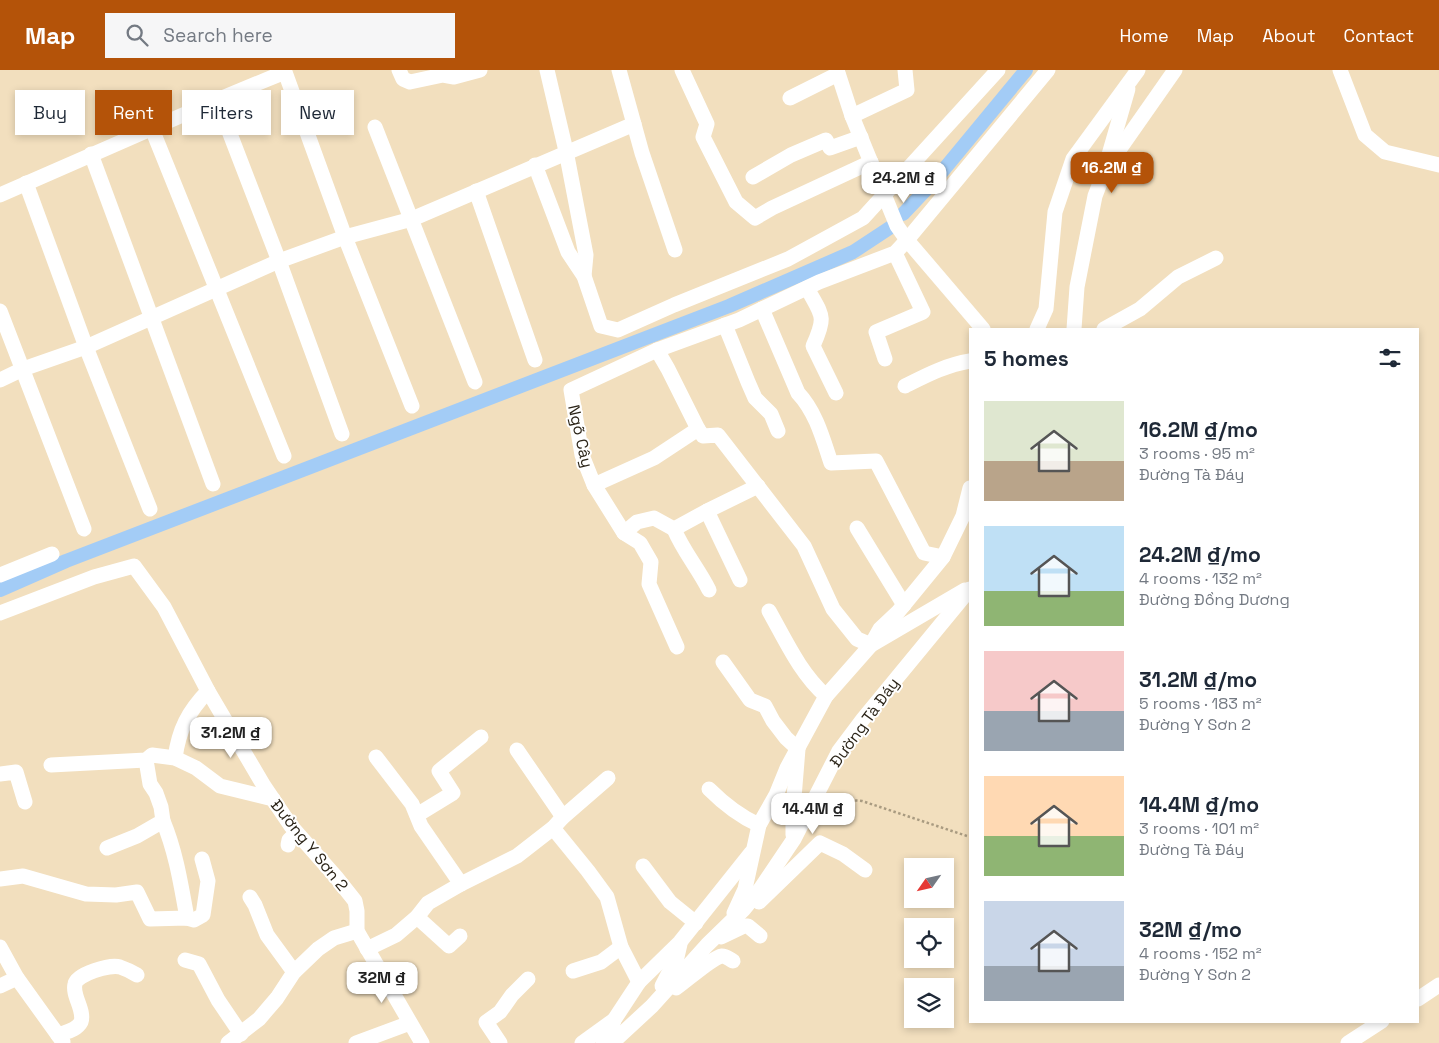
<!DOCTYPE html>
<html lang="en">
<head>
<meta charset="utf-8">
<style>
	:root { --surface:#fff; --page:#f6f6f7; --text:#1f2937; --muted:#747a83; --accent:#b45309 }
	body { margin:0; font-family:"Space Grotesk",sans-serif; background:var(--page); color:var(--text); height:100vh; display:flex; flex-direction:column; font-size:19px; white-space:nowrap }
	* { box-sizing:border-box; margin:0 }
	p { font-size:16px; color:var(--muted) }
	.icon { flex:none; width:28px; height:28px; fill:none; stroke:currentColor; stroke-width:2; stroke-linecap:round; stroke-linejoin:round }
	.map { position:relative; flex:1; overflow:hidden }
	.details { position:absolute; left:969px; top:258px; width:450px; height:695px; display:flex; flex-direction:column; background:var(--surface); border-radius:0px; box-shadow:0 2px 8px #0003 }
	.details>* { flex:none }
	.hud { position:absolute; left:15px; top:20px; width:475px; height:45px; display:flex; gap:10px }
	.needle { width:32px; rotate:236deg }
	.buttons { position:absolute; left:904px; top:788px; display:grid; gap:10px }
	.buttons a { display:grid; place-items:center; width:50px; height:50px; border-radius:0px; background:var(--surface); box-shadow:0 2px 8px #0003; font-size:25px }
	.price { position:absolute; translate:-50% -42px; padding:0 11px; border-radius:10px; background:#fff; color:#222; font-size:16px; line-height:32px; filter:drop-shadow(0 1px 2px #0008) }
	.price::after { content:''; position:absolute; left:50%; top:30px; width:15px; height:11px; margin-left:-8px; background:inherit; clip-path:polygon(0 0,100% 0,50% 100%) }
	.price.selected { background:var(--accent); color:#fff }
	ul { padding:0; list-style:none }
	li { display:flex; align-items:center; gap:15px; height:125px; padding:0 15px }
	li span { display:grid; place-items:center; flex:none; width:140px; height:100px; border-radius:0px; color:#555 }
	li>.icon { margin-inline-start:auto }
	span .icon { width:60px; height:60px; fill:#fffc; stroke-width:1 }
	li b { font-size:21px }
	h2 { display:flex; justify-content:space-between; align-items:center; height:60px; padding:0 15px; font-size:21px }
	.chip { padding:0 18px; border-radius:0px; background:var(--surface); box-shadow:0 2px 8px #0003; font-size:18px; line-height:45px }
	.chip.selected { background:var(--accent); color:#fff }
	header { display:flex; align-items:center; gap:30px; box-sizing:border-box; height:70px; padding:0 25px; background:var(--accent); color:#fff }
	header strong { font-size:24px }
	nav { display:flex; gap:28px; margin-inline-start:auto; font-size:18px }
	.search { width:350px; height:45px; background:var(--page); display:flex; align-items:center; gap:12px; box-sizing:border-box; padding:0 18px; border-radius:0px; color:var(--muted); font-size:19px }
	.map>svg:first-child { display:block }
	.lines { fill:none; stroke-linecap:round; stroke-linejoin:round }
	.canal { stroke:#a3ccf6; stroke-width:14 }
	.path { stroke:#a99b81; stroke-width:2.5; stroke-dasharray:2.5 2.5; stroke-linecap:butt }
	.minor { stroke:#fff; stroke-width:15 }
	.labels { text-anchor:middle; stroke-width:4; stroke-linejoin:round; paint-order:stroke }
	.street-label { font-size:16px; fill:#2c2519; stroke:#fff }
</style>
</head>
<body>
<header>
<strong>Map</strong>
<div class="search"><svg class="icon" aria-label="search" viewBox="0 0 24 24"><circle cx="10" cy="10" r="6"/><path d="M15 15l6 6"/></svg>Search here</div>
<nav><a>Home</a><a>Map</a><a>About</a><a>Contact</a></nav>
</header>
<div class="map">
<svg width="1439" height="973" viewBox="0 0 1439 973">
	<rect width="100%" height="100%" fill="#f2dfbe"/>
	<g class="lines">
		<g class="canal">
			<polyline points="903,144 936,109 1026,0"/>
			<polyline points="0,520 66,491 729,236 853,182 891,157"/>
		</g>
		<path class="path" d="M820 748C836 738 842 728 862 731L970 767"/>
		<g class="minor">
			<polyline points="399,0 403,9 410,12 443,5 454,7 480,0"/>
			<polyline points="547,0 566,81 586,185 584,206"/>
			<polyline points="619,0 642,83 675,180"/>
			<polyline points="682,0 707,54 703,67 736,132 755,148 772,138 871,92"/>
			<polyline points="837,0 852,46 897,156 907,170 983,259"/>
			<polyline points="1340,0 1365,65 1385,82 1439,95"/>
			<polyline points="790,28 838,4"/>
			<polyline points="217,30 279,191 342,364"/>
			<polyline points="852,46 907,20 905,0"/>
			<polyline points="375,57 475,312"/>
			<polyline points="152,59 284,386"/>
			<polyline points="91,84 213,414"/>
			<polyline points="1108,88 1128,19"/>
			<polyline points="535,95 568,182 584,206 601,256 618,260 674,235 788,189 863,148 998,0"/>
			<polyline points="753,107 791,85 826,70 830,78 861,67"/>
			<polyline points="26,113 86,277 150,439"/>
			<polyline points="476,121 535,290"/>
			<polyline points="0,125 217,30 285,2 345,167 412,336"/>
			<path d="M807 218C822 246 827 245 813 276L836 323"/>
			<path d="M762 239 798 323C816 342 823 369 831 393L876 391 924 483 943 487"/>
			<polyline points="0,241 84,459"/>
			<polyline points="725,255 748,312 755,328 771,344 778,361"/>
			<polyline points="1037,259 1046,239 1055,142 1073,89 1138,0"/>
			<polyline points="1074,259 1077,217 1095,126 1105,100 1175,0"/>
			<polyline points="1104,259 1140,239 1178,207 1216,188"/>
			<polyline points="657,280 668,299 698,359 703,366 718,365 804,476 833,539 857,569 871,575 880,559 898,542 943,487 963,446 970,418"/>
			<polyline points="885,289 876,262 923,242 895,183"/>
			<polyline points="0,310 23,299 86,277 279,191 345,167 412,149 634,54"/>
			<path d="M905 316C927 305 946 295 970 291"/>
			<polyline points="594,415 654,388 698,359"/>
			<polyline points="707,441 740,510"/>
			<polyline points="857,458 904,535"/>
			<path d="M674 459C683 481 698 498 709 520"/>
			<polyline points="624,463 594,415 582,385 571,320 657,280 739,250 819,212 895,183 907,170 1048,0"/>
			<polyline points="0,505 52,484"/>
			<path d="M769 541C786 571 800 603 826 626"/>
			<polyline points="0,543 94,507 134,496 164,537 208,621 264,716 291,756 336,807 355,831 357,841 357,861 422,973"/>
			<polyline points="677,577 649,514 651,492 640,473 624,463 637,452 654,448 674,459 707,441 758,416"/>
			<polyline points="723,592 750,630 765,636 773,651 786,668 798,679 793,740 793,765"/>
			<polyline points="517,680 563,747"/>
			<polyline points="376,687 412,734 421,756 461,814"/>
			<path d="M175 688C179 659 188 642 208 621"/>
			<polyline points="51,695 146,690 152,685 175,688 196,698 220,716 273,729"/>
			<polyline points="0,704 16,702 25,732"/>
			<path d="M709 719C724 734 739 746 759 755"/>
			<polyline points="417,745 453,723 439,701 481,667"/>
			<path d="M163 751C176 782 181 815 187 848"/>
			<polyline points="553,758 588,801 607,827 621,877 639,912"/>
			<polyline points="288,775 289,770 296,763"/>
			<polyline points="107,778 137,766 163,751 161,737 156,723 150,714 146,690"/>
			<polyline points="643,796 670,832 696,853"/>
			<polyline points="0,809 23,806 86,824 116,825 137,822 150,849 187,848 194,850 203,845 208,811 202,789"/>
			<polyline points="250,827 255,835 267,865 294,902"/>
			<polyline points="759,832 820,773 843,784 865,800"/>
			<polyline points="734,843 745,819 759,755 776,725 787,698 826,626 871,575 965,520"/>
			<polyline points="417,847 449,876 460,866"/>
			<polyline points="721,867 744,856 748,856 760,866"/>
			<polyline points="0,877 17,908 63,972"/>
			<polyline points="367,879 396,865 417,847 428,833 461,814 517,786 553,758 563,747 608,708"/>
			<polyline points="185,890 199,894 218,930 241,964"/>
			<polyline points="573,901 601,892 621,877"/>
			<polyline points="0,916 17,908"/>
			<polyline points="662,916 677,887 680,874"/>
			<path d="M676 918C685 912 713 887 722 886 726 886 729 889 733 891"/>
			<polyline points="1418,929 1439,915"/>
			<path d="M58 965C66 962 77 960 81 952 85 940 72 926 75 914 77 904 110 894 120 897 126 899 132 902 137 905"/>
			<polyline points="228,973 259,949 277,928 294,902 318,879 334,868 357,861"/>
			<polyline points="356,973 410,953"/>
			<polyline points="500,973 486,952 500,942 512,925 528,909"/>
			<polyline points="582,973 614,950"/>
			<polyline points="603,973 611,960 614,950 639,912 680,872 751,783"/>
			<polyline points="612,973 652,936 707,875 744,839 761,818 794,769 839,681 863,649 970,519"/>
			<polyline points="1348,973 1382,951"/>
		</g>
	</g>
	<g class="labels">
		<g class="street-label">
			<text transform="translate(581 366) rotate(77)" y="6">Ngõ Cây</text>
			<text transform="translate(864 652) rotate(-54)" y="6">Đường Tà Đáy</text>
			<text transform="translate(310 775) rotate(51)" y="6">Đường Y Sơn 2</text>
		</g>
	</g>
</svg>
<div class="buttons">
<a><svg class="needle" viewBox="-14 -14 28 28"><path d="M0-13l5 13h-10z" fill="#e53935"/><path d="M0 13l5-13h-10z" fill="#747a83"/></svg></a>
<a><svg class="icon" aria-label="locate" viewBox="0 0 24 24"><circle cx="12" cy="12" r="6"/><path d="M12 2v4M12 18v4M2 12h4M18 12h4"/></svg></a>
<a><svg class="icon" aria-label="layers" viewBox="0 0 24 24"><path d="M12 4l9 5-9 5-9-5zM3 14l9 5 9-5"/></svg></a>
</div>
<b class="price selected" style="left:1112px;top:124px">16.2M ₫</b>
<b class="price" style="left:904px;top:134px">24.2M ₫</b>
<b class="price" style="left:231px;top:689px">31.2M ₫</b>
<b class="price" style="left:813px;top:765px">14.4M ₫</b>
<b class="price" style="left:382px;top:934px">32M ₫</b>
<div class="hud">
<a class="chip">Buy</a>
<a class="chip selected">Rent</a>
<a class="chip">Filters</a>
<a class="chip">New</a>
</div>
<section class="details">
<h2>5 homes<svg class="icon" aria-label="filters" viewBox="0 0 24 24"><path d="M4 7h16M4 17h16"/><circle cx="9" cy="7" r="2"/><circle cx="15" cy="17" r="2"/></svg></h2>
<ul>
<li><span style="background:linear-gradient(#dfe7d0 60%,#b9a48a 0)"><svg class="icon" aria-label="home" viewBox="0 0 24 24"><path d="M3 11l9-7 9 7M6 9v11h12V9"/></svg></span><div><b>16.2M ₫/mo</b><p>3 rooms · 95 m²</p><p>Đường Tà Đáy</p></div></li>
<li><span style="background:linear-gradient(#bfe0f5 65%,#8fb573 0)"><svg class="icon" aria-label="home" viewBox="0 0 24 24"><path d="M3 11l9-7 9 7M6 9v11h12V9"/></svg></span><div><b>24.2M ₫/mo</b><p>4 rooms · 132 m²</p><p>Đường Đồng Dương</p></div></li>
<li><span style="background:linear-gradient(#f6c9c9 60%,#9aa5b1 0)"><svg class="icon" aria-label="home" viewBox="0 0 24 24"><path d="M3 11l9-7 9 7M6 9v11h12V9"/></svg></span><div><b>31.2M ₫/mo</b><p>5 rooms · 183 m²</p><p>Đường Y Sơn 2</p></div></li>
<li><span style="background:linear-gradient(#ffd9b3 60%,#8fb573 0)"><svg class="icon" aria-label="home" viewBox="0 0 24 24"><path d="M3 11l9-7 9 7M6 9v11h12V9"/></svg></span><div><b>14.4M ₫/mo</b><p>3 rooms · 101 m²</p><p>Đường Tà Đáy</p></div></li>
<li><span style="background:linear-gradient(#c9d6e8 65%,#9aa5b1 0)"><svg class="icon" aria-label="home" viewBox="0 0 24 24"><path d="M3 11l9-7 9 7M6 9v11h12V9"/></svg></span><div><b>32M ₫/mo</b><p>4 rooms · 152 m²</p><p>Đường Y Sơn 2</p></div></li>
</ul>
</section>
</div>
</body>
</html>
